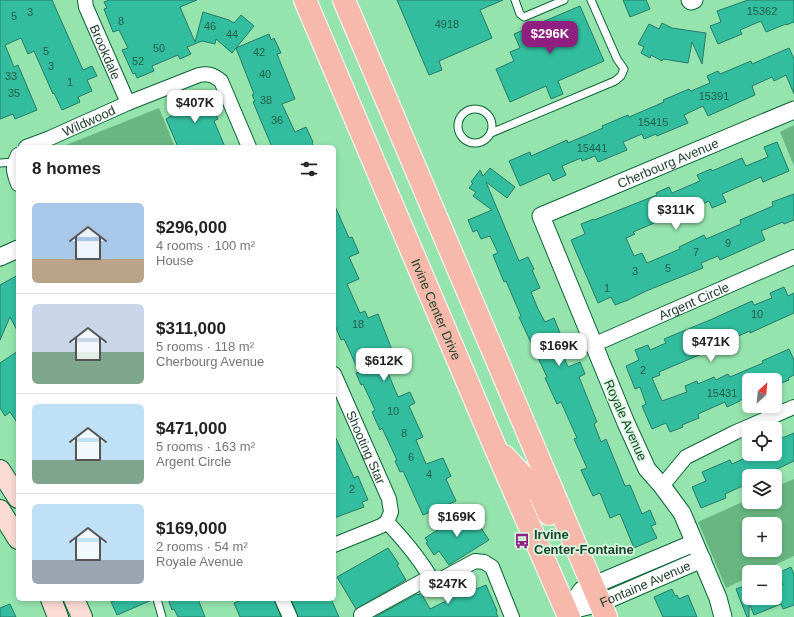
<!DOCTYPE html>
<html lang="en">
<head>
<meta charset="utf-8">
<style>
	:root { --surface:#fff; --page:#f2f2f2; --text:#222; --muted:#767676; --line:#e0e0e0; --accent:#8f2082 }
	body { margin:0; font-family:Helvetica,sans-serif; background:var(--page); color:var(--text); height:100vh; display:flex; flex-direction:column; font-size:15px; white-space:nowrap }
	* { box-sizing:border-box; margin:0 }
	p { font-size:13px; color:var(--muted) }
	.icon { flex:none; width:22px; height:22px; fill:none; stroke:currentColor; stroke-width:2; stroke-linecap:round; stroke-linejoin:round }
	.map { position:relative; flex:1; overflow:hidden }
	.details { position:absolute; left:16px; top:145px; width:320px; height:456px; display:flex; flex-direction:column; background:var(--surface); border-radius:6px; box-shadow:0 2px 6px #0003 }
	.details>* { flex:none }
	.needle { width:26px; rotate:27deg }
	.controls { position:absolute; left:742px; top:373px; display:grid; gap:8px }
	.controls a { display:grid; place-items:center; width:40px; height:40px; border-radius:6px; background:var(--surface); box-shadow:0 2px 6px #0003; font-size:20px }
	.price { position:absolute; translate:-50% -34px; padding:0 9px; border-radius:8px; background:#fff; color:#222; font-size:13px; line-height:26px; filter:drop-shadow(0 1px 2px #0008) }
	.price::after { content:''; position:absolute; left:50%; top:24px; width:12px; height:9px; margin-left:-6px; background:inherit; clip-path:polygon(0 0,100% 0,50% 100%) }
	.price.on { background:var(--accent); color:#fff }
	ul { padding:0; list-style:none }
	li { display:flex; align-items:center; gap:12px; height:100px; padding:0 16px }
	li+li { border-top:1px solid var(--line) }
	li span { display:grid; place-items:center; flex:none; width:112px; height:80px; border-radius:6px; color:#555 }
	li>.icon { margin-inline-start:auto }
	span .icon { width:48px; height:48px; fill:#fffc; stroke-width:1 }
	li b { font-size:17px }
	h2 { display:flex; justify-content:space-between; align-items:center; height:48px; padding:0 16px; font-size:17px }
	.map>svg:first-child { display:block }
	.green { fill:#6ab683; fill-rule:evenodd }
	.building { fill:#32bd9e; stroke:#277b67 }
	.lines { fill:none; stroke-linecap:round; stroke-linejoin:round }
	.service-casing { stroke:#096335; stroke-width:9 }
	.minor-casing { stroke:#096335; stroke-width:16 }
	.tertiary-casing { stroke:#096335; stroke-width:19 }
	.secondary-casing { stroke:#096335; stroke-width:22 }
	.primary-casing { stroke:#fff; stroke-width:24 }
	.service { stroke:#fff; stroke-width:7 }
	.minor { stroke:#fff; stroke-width:14 }
	.tertiary { stroke:#fff; stroke-width:17 }
	.secondary { stroke:#fadcd5; stroke-width:20 }
	.primary { stroke:#f6b9ab; stroke-width:22 }
	.labels { text-anchor:middle; stroke-width:3.5; stroke-linejoin:round; paint-order:stroke }
	.number-label { font-size:11px; fill:#245f48 }
	.street-label { font-size:13px; fill:#20402b; stroke:#d5fbdf }
	.poi-label { font-size:13px; font-weight:bold; fill:#20402b; stroke:#d5fbdf; text-anchor:start }
</style>
</head>
<body>
<div class="map">
<svg width="794" height="617" viewBox="0 0 794 617">
	<rect width="100%" height="100%" fill="#95e4ae"/>
	<g class="green">
		<polygon points="159,108 175,147 61,147"/>
		<polygon points="794,125 794,166 780,132"/>
		<path d="M794 479V556L760 572H749V577L726 588 698 522 749 499V502H775V487ZM749 524H775V550H749Z"/>
	</g>
	<g class="building">
		<polygon points="0,0 52,0 83,70 92,66 97,76 87,80 92,91 78,97 80,102 62,110 54,93 53,94 34,51 28,54 21,38 5,45 14,67 18,65 37,110 15,119 13,114 0,119"/>
		<polygon points="109,0 197,0 180,7 195,42 203,12 229,20 234,23 241,15 254,26 232,53 216,39 215,44 202,41 187,47 191,54 180,59 178,55 152,66 154,71 137,78 135,73 133,74 122,50 128,48 119,30 113,32 104,9 107,8 104,2"/>
		<polygon points="397,0 503,0 480,10 492,38 439,61 442,70 429,75"/>
		<polygon points="623,0 646,0 650,9 630,17"/>
		<polygon points="748,0 794,0 794,22 786,25 786,24 766,32 761,21 740,30 742,34 718,44 710,26 721,22 717,11"/>
		<polygon points="580,6 604,61 558,81 563,94 551,99 546,86 510,102 496,69 514,61 510,52 520,48 514,34"/>
		<polygon points="662,23 672,28 706,33 702,64 692,42 688,63 663,59 662,61 651,55 650,58 641,53 644,47 638,44 649,24 659,29"/>
		<polygon points="269,34 271,40 274,38 281,53 277,54 295,99 282,104 295,132 306,127 313,142 312,143 314,147 272,147 253,102 255,101 252,95 254,94 236,48"/>
		<polygon points="789,48 794,59 794,94 786,75 774,81 772,77 752,86 755,95 708,116 703,106 684,115 688,123 657,136 656,134 644,139 642,134 623,142 627,150 598,162 595,156 582,161 581,158 562,166 566,175 553,181 549,173 520,186 509,161 530,152 531,156 567,140 568,143 603,128 602,126 628,115 629,117 664,102 663,100 689,89 691,91 710,83 707,76 718,71 720,74 751,61 752,64"/>
		<polygon points="199,94 201,99 207,96 218,119 214,121 225,147 178,147 166,119 173,115 169,106"/>
		<polygon points="777,142 789,171 763,182 761,177 722,194 726,202 712,208 709,201 668,220 666,218 633,232 635,234 626,238 634,256 642,253 647,263 680,249 679,247 704,235 706,239 741,224 740,220 773,206 772,202 794,194 794,220 784,224 783,222 761,231 765,240 720,260 718,256 701,263 703,268 646,291 628,300 615,305 611,297 598,303 571,240 585,234 581,224 594,219 594,220 657,195 656,193 669,187 672,193 700,181 697,175 711,169 712,171 742,158 746,166 768,157 764,147"/>
		<polygon points="490,168 515,187 507,198 486,182 519,261 528,257 534,269 532,270 540,288 531,292 538,309 545,322 554,318 566,348 561,351 568,367 580,362 585,374 579,377 597,422 594,424 601,442 606,439 625,486 630,485 642,514 650,510 656,524 651,526 657,538 634,548 620,514 610,518 600,493 593,496 581,470 587,468 574,439 577,438 561,402 557,404 545,378 547,377 519,317 521,316 506,281 504,282 493,255 498,253 490,236 481,239 477,230 473,232 468,220 492,210 473,196 476,192 469,188 473,183 471,182 480,170 483,176"/>
		<polygon points="334,204 349,238 352,237 359,253 349,257 359,279 347,284 360,313 365,311 368,318 378,314 396,360 399,358 403,367 388,373 398,397 410,392 415,403 409,406 423,437 416,440 426,464 443,458 451,476 446,479 456,501 423,515 403,471 400,472 395,461 397,460 382,428 380,430 372,412 375,410 363,384 361,385 356,373 359,372 351,354 344,339 341,340 334,323"/>
		<polygon points="18,275 18,332 10,317 0,340 0,285"/>
		<polygon points="784,287 788,296 794,293 794,313 750,333 750,331 717,345 718,347 659,372 660,375 652,378 662,401 687,392 685,386 697,381 698,384 714,377 716,380 728,374 730,377 763,363 762,361 789,349 794,360 794,375 788,378 789,380 775,386 775,380 749,380 749,396 740,400 740,401 727,407 725,402 698,414 699,418 682,425 683,427 670,432 666,423 652,429 642,406 646,404 640,387 635,389 626,366 639,360 635,350 648,345 650,350 666,343 664,339 710,320 752,301 754,305 772,298 770,293"/>
		<polygon points="18,351 18,424 10,412 5,416 0,408 0,363"/>
		<polygon points="794,433 794,461 762,476 749,476 749,483 725,494 726,498 701,508 692,487 706,481 702,472 730,460 732,464 754,454 775,454 775,441"/>
		<polygon points="334,434 354,478 358,476 368,500 362,502 364,507 334,518"/>
		<polygon points="469,510 489,540 449,565 439,551 434,555 426,543 428,542 425,538"/>
		<polygon points="388,548 399,564 397,565 406,580 356,609 337,577"/>
		<polygon points="791,567 794,575 794,605 783,609 781,604 754,615 749,603 749,617 747,617 736,589 749,584 749,598 775,598 775,595 778,593 775,588 783,585 778,573"/>
		<polygon points="465,581 469,592 486,585 497,611 496,612 498,617 375,617 417,594 418,595 421,593 430,609 452,598 448,590 454,587 453,586"/>
		<polygon points="672,589 675,596 677,595 679,599 688,595 697,617 663,617 654,597"/>
		<polygon points="117,599 152,599 152,600 117,615 111,602"/>
		<polygon points="168,599 198,599 205,617 178,617 174,609 172,610"/>
		<polygon points="244,599 274,599 281,617 240,617 234,603"/>
		<polygon points="291,599 331,599 339,617 298,617"/>
		<polygon points="10,604 16,617 0,617 0,608"/>
	</g>
	<g class="lines">
		<g class="service-casing">
			<g id="service">
				<polyline points="515,0 520,14 524,17 564,0"/>
				<circle cx="475" cy="126" r="17"/>
				<polyline points="491,133 615,81 621,76 624,69 617,59 591,0"/>
				<polyline points="0,163 15,162"/>
				<polyline points="157,599 162,617"/>
			</g>
		</g>
		<g class="minor-casing">
			<g id="minor">
				<path id="s1" d="M85 0 86 7 128 103"/>
				<path id="s2" d="M26 147 50 138 128 103 199 75C209 73 213 75 221 81L249 147"/>
				<path d="M18 155C12 167 13 171 18 184"/>
				<path id="s3" d="M593 345 794 257"/>
				<path id="s4" d="M334 374 389 499 391 512 387 522"/>
				<polyline points="662,486 686,457 736,432 794,407"/>
				<path d="M387 522C404 540 420 559 432 580L438 581 475 561 484 562 492 567 512 617"/>
				<polyline points="334,545 381,526 387,522"/>
				<polyline points="282,599 290,617"/>
				<polyline points="361,615 430,577"/>
			</g>
		</g>
		<g class="tertiary-casing">
			<g id="tertiary">
				<polyline points="690,0 691,1 694,0"/>
				<polyline points="0,257 18,249"/>
				<polyline points="567,611 582,590 694,543"/>
				<path id="s5" d="M567 611 600 603 702 559"/>
				<path id="s6" d="M723 617 718 598 682 513 662 486 647 469 626 423 541 216 794 110"/>
			</g>
		</g>
		<g class="secondary-casing">
			<g id="secondary">
				<polyline points="0,470 18,498"/>
				<polyline points="0,510 18,539"/>
				<polyline points="51,599 58,617"/>
				<polyline points="74,599 82,617"/>
			</g>
		</g>
		<g class="primary-casing">
			<g id="primary">
				<path id="s7" d="M305 0 495 447 569 617"/>
				<polyline points="344,0 606,617"/>
				<polyline points="504,456 540,494 549,514"/>
			</g>
		</g>
		<use href="#service" class="service"/>
		<use href="#minor" class="minor"/>
		<use href="#tertiary" class="tertiary"/>
		<use href="#secondary" class="secondary"/>
		<use href="#primary" class="primary"/>
	</g>
	<defs>
		<g id="bus-bare" transform="scale(1.2)"><path d="M-5-6H5V4H4V6H2V4H-2V6H-4V4H-5ZM-3.5-4V0h7V-4ZM-3.5 1.2v1.5H-2V1.2ZM2 1.2v1.5H3.5V1.2Z" fill="#8f2082" stroke="#d5fbdf" stroke-width="2.5" paint-order="stroke"/></g>
	</defs>
	<g fill-rule="evenodd">
		<use href="#bus-bare" x="522" y="541"/>
	</g>
	<g class="labels">
		<g class="number-label">
			<text x="762" y="15">15362</text>
			<text x="30" y="16">3</text>
			<text x="14" y="20">5</text>
			<text x="121" y="25">8</text>
			<text x="447" y="28">4918</text>
			<text x="210" y="30">46</text>
			<text x="232" y="38">44</text>
			<text x="159" y="52">50</text>
			<text x="46" y="55">5</text>
			<text x="259" y="56">42</text>
			<text x="138" y="65">52</text>
			<text x="51" y="70">3</text>
			<text x="265" y="78">40</text>
			<text x="11" y="80">33</text>
			<text x="70" y="86">1</text>
			<text x="14" y="97">35</text>
			<text x="714" y="100">15391</text>
			<text x="266" y="104">38</text>
			<text x="277" y="124">36</text>
			<text x="653" y="126">15415</text>
			<text x="592" y="152">15441</text>
			<text x="728" y="247">9</text>
			<text x="696" y="256">7</text>
			<text x="668" y="272">5</text>
			<text x="635" y="275">3</text>
			<text x="607" y="292">1</text>
			<text x="757" y="318">10</text>
			<text x="358" y="328">18</text>
			<text x="643" y="374">2</text>
			<text x="722" y="397">15431</text>
			<text x="393" y="415">10</text>
			<text x="404" y="437">8</text>
			<text x="411" y="461">6</text>
			<text x="429" y="478">4</text>
			<text x="352" y="493">2</text>
		</g>
		<g class="street-label">
			<text dy="5" stroke="none"><textPath href="#s1" startOffset="56">Brookdale</textPath></text>
			<text dy="5" stroke="none"><textPath href="#s2" startOffset="68">Wildwood</textPath></text>
			<text dy="5" stroke="none"><textPath href="#s6" startOffset="580">Cherbourg Avenue</textPath></text>
			<text dy="5" stroke="none"><textPath href="#s3" startOffset="110">Argent Circle</textPath></text>
			<text dy="5" stroke="none"><textPath href="#s7" startOffset="336">Irvine Center Drive</textPath></text>
			<text transform="translate(626 420) rotate(66)" y="5">Royale Avenue</text>
			<text dy="5" stroke="none"><textPath href="#s4" startOffset="80">Shooting Star</textPath></text>
			<text dy="5" stroke="none"><textPath href="#s5" startOffset="83">Fontaine Avenue</textPath></text>
		</g>
		<g class="poi-label">
			<text x="534" y="539">Irvine<tspan x="534" dy="15">Center-Fontaine</tspan></text>
		</g>
	</g>
</svg>
<div class="controls">
<a><svg class="needle" viewBox="-14 -14 28 28"><path d="M0-13l5 13h-10z" fill="#e53935"/><path d="M0 13l5-13h-10z" fill="#767676"/></svg></a>
<a><svg class="icon" aria-label="locate" viewBox="0 0 24 24"><circle cx="12" cy="12" r="6"/><path d="M12 2v4M12 18v4M2 12h4M18 12h4"/></svg></a>
<a><svg class="icon" aria-label="layers" viewBox="0 0 24 24"><path d="M12 4l9 5-9 5-9-5zM3 14l9 5 9-5"/></svg></a>
<a>+</a>
<a>−</a>
</div>
<b class="price on" style="left:550px;top:55px">$296K</b>
<b class="price" style="left:195px;top:124px">$407K</b>
<b class="price" style="left:676px;top:231px">$311K</b>
<b class="price" style="left:711px;top:363px">$471K</b>
<b class="price" style="left:559px;top:367px">$169K</b>
<b class="price" style="left:384px;top:382px">$612K</b>
<b class="price" style="left:457px;top:538px">$169K</b>
<b class="price" style="left:448px;top:605px">$247K</b>
<section class="details">
<h2>8 homes<svg class="icon" aria-label="filters" viewBox="0 0 24 24"><path d="M4 7h16M4 17h16"/><circle cx="9" cy="7" r="2"/><circle cx="15" cy="17" r="2"/></svg></h2>
<ul>
<li><span style="background:linear-gradient(#a9c7e8 70%,#b9a48a 0)"><svg class="icon" aria-label="home" viewBox="0 0 24 24"><path d="M3 11l9-7 9 7M6 9v11h12V9"/></svg></span><div><b>$296,000</b><p>4 rooms · 100 m²</p><p>House</p></div></li>
<li><span style="background:linear-gradient(#c9d6e8 60%,#7fa58c 0)"><svg class="icon" aria-label="home" viewBox="0 0 24 24"><path d="M3 11l9-7 9 7M6 9v11h12V9"/></svg></span><div><b>$311,000</b><p>5 rooms · 118 m²</p><p>Cherbourg Avenue</p></div></li>
<li><span style="background:linear-gradient(#bfe0f5 70%,#7fa58c 0)"><svg class="icon" aria-label="home" viewBox="0 0 24 24"><path d="M3 11l9-7 9 7M6 9v11h12V9"/></svg></span><div><b>$471,000</b><p>5 rooms · 163 m²</p><p>Argent Circle</p></div></li>
<li><span style="background:linear-gradient(#bfe0f5 70%,#9aa5b1 0)"><svg class="icon" aria-label="home" viewBox="0 0 24 24"><path d="M3 11l9-7 9 7M6 9v11h12V9"/></svg></span><div><b>$169,000</b><p>2 rooms · 54 m²</p><p>Royale Avenue</p></div></li>
</ul>
</section>
</div>
</body>
</html>
